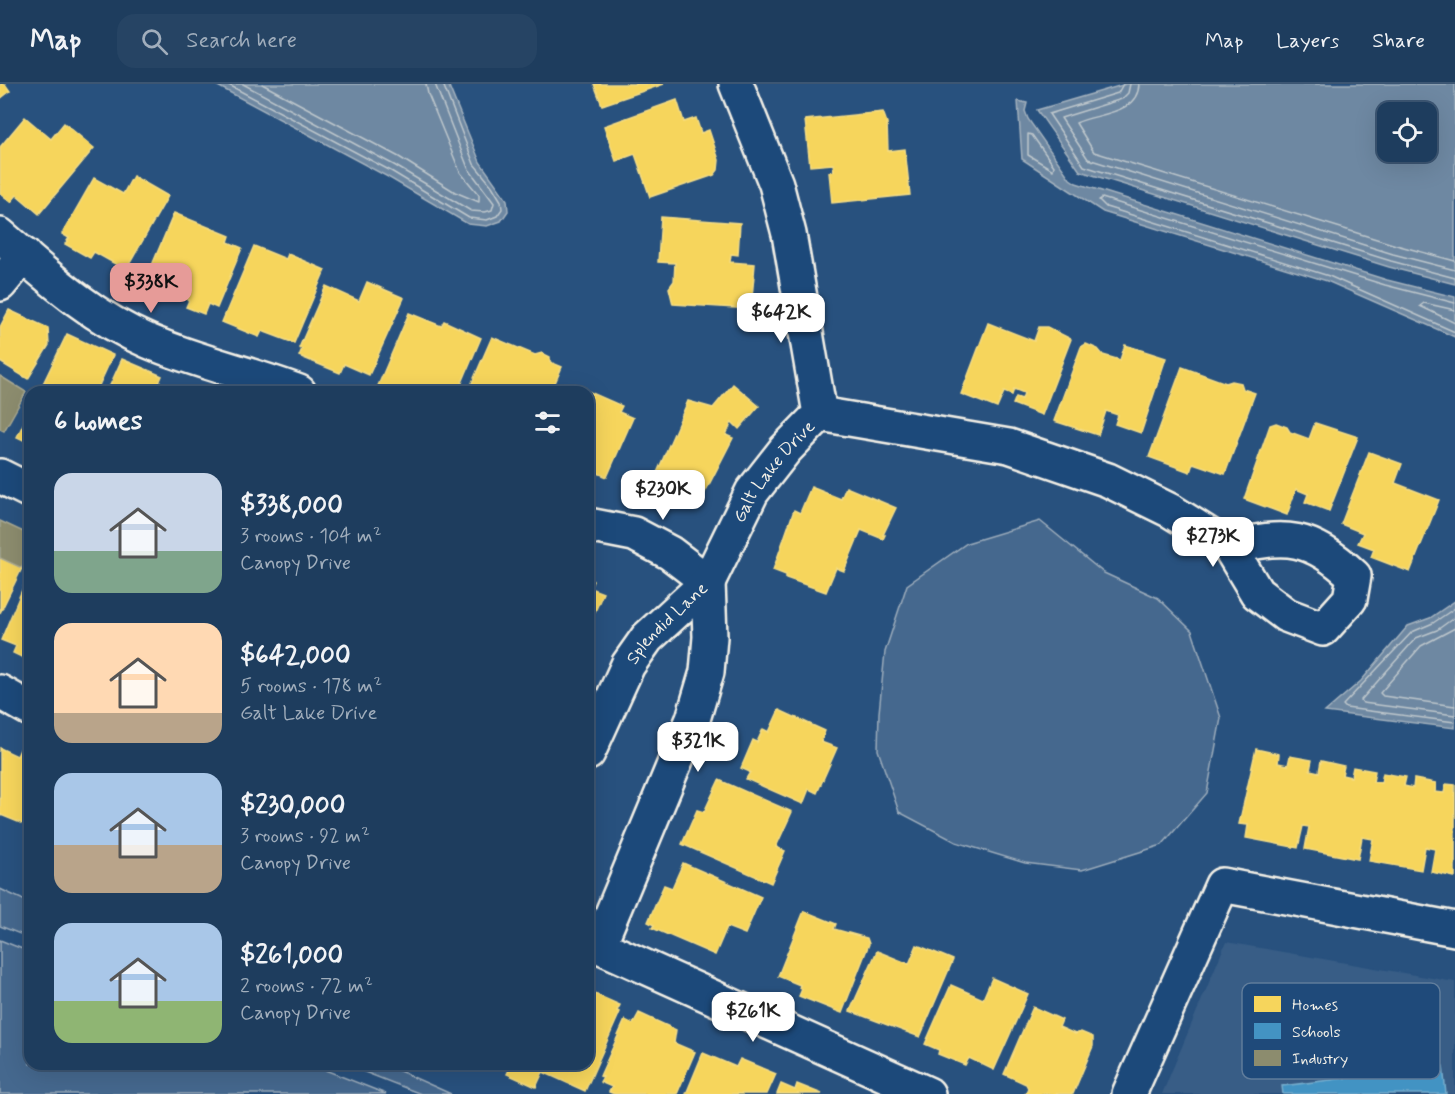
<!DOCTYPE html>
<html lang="en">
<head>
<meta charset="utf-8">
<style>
	:root { --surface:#1e3d5e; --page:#264464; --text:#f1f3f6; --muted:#a1aebc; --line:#3c5673; --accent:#e69b98 }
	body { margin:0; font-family:Mynerve,sans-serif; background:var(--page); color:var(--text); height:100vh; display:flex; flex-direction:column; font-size:22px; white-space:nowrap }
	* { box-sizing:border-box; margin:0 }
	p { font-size:20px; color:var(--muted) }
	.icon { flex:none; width:33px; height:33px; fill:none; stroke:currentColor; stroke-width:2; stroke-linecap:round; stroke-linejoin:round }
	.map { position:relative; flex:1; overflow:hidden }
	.details { position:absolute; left:24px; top:302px; width:570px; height:684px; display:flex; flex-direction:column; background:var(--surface); border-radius:18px; box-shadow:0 6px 24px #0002,0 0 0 2px var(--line) }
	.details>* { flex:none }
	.tools { position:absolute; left:1377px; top:18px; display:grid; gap:12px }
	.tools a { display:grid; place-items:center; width:60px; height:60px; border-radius:12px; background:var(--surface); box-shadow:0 6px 24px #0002,0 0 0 2px var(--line); font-size:30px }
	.price { position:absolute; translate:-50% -51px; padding:0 14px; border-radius:12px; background:#fff; color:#222; font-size:20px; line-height:39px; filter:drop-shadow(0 2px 3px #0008) }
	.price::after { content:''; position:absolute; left:50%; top:36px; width:18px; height:14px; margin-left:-9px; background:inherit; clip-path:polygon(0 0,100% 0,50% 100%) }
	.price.active { background:var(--accent); color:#111 }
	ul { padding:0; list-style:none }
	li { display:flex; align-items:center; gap:18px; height:150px; padding:0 30px }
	li span { display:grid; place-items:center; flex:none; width:168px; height:120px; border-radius:18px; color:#555 }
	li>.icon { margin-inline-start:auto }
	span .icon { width:72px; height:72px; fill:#fffc; stroke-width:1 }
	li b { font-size:26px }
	h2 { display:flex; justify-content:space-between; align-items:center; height:72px; padding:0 30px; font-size:26px }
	header { display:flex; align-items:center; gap:36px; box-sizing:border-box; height:84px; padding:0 30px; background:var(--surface); border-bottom:2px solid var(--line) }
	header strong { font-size:28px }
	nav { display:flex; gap:33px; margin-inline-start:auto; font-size:21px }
	.search { width:420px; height:54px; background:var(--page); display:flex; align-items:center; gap:15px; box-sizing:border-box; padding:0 21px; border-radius:18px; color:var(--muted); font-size:22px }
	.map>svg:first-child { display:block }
	.built { fill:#375d86 }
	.green { fill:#45688e; stroke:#9cacbb; stroke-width:1.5 }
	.water { fill:#6e88a2; stroke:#a4b2be; stroke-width:1.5; fill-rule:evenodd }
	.homes { fill:#f6d55c; stroke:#f5dd86; stroke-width:1.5 }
	.schools { fill:#4393c3; stroke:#78afce; stroke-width:1.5 }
	.industry { fill:#8c8c6e; stroke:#abaa93; stroke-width:1.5 }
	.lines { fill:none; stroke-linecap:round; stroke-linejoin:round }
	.shore { stroke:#bec7cc; stroke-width:1.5 }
	.minor-casing { stroke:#f4f1e8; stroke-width:38 }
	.minor { stroke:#1f4a7a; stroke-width:33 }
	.labels { text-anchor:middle; stroke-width:6; stroke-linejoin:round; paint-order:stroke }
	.street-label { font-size:18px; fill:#f4f1e8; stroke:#1f4a7a }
	.key { fill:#1f4a7a; stroke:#5f7c9b; stroke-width:1.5 }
	.key-label { font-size:16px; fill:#f4f1e8 }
</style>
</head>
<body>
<header>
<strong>Map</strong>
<div class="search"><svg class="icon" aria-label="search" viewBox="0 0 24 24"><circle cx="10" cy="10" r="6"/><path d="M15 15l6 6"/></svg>Search here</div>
<nav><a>Map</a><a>Layers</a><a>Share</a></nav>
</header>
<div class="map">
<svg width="1455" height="1010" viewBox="0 0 1455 1010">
	<rect width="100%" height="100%" fill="#28517e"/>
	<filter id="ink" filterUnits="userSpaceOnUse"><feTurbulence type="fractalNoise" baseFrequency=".0167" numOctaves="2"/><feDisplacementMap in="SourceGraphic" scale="12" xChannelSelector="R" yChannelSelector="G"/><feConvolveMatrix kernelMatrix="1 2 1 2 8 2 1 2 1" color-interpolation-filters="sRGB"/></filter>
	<g filter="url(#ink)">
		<polygon class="built" points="1226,858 1455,898 1455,1010 1162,1010"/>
		<g class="green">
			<polygon points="1040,437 1104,489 1158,514 1192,547 1221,634 1207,709 1162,761 1082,786 1025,779 956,758 899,728 878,666 879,629 885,568 907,501 967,459"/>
			<polygon points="0,805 30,819 30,854 0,842"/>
			<polygon points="0,856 30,868 30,980 310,980 386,1010 0,1010"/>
			<polygon points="344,980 384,980 451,1010 421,1010"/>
		</g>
		<g class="water">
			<polygon points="214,0 448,0 480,78 507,116 508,127 501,137 487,142 468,140 388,93"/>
			<path d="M1126 0H1455V200L1389 183 1080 87 1037 26ZM1426 28V68H1388V28Z"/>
			<polygon points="1018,17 1027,19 1025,27 1028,35 1070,95 1076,99 1387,196 1455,213 1455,253 1327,197 1103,128 1022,75"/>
			<polygon points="1455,517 1455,644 1325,628 1361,597 1408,542 1430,534"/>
		</g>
		<g class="homes">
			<polygon points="0,0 5,0 10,7 0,15"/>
			<polygon points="594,0 664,0 602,21"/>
			<polygon points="677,16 684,38 696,34 701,49 709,46 719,76 718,86 714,91 650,113 635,70 616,77 604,42"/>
			<polygon points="883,28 887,39 888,67 905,65 910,111 832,119 829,88 834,87 833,80 810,82 805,36"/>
			<polygon points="25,33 51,55 64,39 94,64 39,130 17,111 11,118 0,109 0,63"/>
			<polygon points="133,92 168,112 126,186 94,168 90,174 65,160 69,154 62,150 94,94 123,110"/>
			<polygon points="174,129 230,152 228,158 242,164 217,224 208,220 204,230 186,223 189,216 166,206 168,201 147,193"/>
			<polygon points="661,133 740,139 738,171 731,170 730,178 755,180 751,225 673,220 669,204 674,197 675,179 658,178"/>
			<polygon points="254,162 286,175 288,170 325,186 294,259 262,247 259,253 222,238"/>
			<polygon points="367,198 404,214 369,291 344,280 340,289 299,272 302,265 299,264 326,202 359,217"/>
			<polygon points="9,226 48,244 49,261 28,295 0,278 0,243"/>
			<polygon points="409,229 441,242 444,237 481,254 458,308 386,308 377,304"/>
			<polygon points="988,239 1034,257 1039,243 1047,243 1071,255 1042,331 1013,320 1016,313 1022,315 1024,309 1014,305 1012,311 1004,308 997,324 961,310"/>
			<polygon points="67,250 113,271 96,308 39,308"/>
			<polygon points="492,253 535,271 542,269 550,273 550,278 562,283 551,308 468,308"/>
			<polygon points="1086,260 1098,265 1103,271 1120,276 1125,261 1166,274 1141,349 1115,340 1118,331 1106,327 1098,351 1054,337 1081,263"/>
			<polygon points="122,275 162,292 155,308 107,308"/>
			<polygon points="1182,283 1226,299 1232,297 1241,299 1243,305 1255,309 1225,390 1193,379 1190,388 1149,373"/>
			<polygon points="733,300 759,322 739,345 732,338 726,351 733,354 701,416 677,406 679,400 656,391 688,317 713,324"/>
			<polygon points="576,302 622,322 619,328 633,334 607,393 598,389 593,400 588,398 588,308 573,308"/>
			<polygon points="30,326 30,359 17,353"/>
			<polygon points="1276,339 1287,343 1290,348 1309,355 1315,339 1358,353 1329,427 1305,418 1308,410 1296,405 1287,431 1244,415 1270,341"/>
			<polygon points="1369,368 1402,380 1395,399 1439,416 1410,488 1371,473 1374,465 1358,459 1363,449 1341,440"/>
			<polygon points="811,403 841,415 846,403 896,424 883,451 885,451 883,455 861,446 844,487 836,484 826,508 786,494 786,491 773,486 794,426 800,429"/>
			<polygon points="0,474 22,484 0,529"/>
			<polygon points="30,487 30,577 13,569 16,562 1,556"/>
			<polygon points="588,494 593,497 590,504 603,509 588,544"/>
			<polygon points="779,626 825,647 821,658 837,664 817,709 809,705 803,720 746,695 750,688 741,684 753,656 757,658 763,645 769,648"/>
			<polygon points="23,659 30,662 30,743 1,731 0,734 0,664 17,672"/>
			<polygon points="1256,665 1279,670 1278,679 1288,681 1290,672 1312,676 1310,686 1319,688 1321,677 1344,682 1342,691 1351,693 1353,683 1375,687 1373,698 1381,699 1383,689 1406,693 1404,702 1413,704 1414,695 1436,699 1435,708 1444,709 1446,700 1455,701 1455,793 1431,788 1435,765 1425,763 1421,786 1369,777 1373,755 1362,753 1358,775 1305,765 1309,743 1303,742 1298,764 1246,754 1248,741 1239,740"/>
			<polygon points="719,696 792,728 776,763 785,767 771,799 682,760 697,726 704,728"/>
			<polygon points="683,779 761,813 745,850 727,843 715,871 652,844 654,841 648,838 664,801 672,804"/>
			<polygon points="804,827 836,840 834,845 867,854 869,860 842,929 799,912 802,905 799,904 800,901 778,892"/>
			<polygon points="917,861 953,876 920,953 850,927 877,867 909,880"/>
			<polygon points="992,894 1028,910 994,986 969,974 965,981 938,970 939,966 925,960 951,901 983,915"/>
			<polygon points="588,907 620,921 617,927 620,928 585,1007 543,988 536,1003 507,990 512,980 588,980"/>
			<polygon points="1033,923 1062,936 1059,943 1075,950 1081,948 1093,953 1093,962 1073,1010 1025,1010 1028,1004 1026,1000 1004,990"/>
			<polygon points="639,929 676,946 674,959 695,968 677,1010 614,1010 609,1008 612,1003 600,998 603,993 600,992 625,936 633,940"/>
			<polygon points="703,969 736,983 740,975 776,990 767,1010 686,1010"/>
			<polygon points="781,1000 795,1006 797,1000 822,1010 777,1010"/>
		</g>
		<polygon class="schools" points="1443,982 1446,1010 1283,1010 1282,1002"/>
		<g class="industry">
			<polygon points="0,292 26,308 4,347 0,345"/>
			<polygon points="0,437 30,451 30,466 22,484 0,474"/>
		</g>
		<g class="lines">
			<g class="shore">
				<polyline points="227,0 391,87 469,134 487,136 497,132 502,125 501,117 492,102 474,80 443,0"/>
				<polyline points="243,0 394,81 471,127 485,128 492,126 494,119 468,84 435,0"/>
				<polyline points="262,0 399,73 455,108 479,118 479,111 460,88 428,10 426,0"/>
				<polyline points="1123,0 1118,9 1049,30 1084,82 1391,177 1455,194"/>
				<polyline points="1130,0 1128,9 1122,15 1061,34 1088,75 1393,170 1455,186"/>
				<path d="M1139 0C1138 31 1097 29 1076 39L1094 68 1396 161 1455 177"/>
				<polygon points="1028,50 1032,51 1054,82 1053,86 1028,71"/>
				<polyline points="1455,219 1385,201 1102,114 1099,116 1106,123 1329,192 1455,248"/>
				<polyline points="1455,226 1424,219 1420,222 1455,239"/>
				<polyline points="1455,524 1433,539 1412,548 1343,621 1346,624 1455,638"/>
				<polyline points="1455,533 1437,546 1416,554 1361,616 1363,619 1455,631"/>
				<polyline points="1455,544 1421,562 1380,609 1383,612 1455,622"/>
			</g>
			<g class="minor-casing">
				<g id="minor">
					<path d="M0 151C46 191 91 233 148 257 197 278 249 289 299 308"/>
					<polyline points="0,200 24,171"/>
					<path d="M820 330 1009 362 1108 396 1171 427 1230 464 1257 509 1286 531 1323 545 1350 515 1354 492C1312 452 1285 449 1230 464"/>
					<polyline points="0,392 30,407"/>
					<polyline points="588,441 634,450 670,469 708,498"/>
					<polyline points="0,608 30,625"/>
					<path id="s1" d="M588 669 628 581 647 554 708 498 752 408 785 366 820 330 789 150 776 100 736 0"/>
					<polyline points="588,857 928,1010"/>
					<polyline points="599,861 693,635 707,588 710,553 708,498"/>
					<polyline points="1129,1010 1222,801 1455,845"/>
				</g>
			</g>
			<use href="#minor" class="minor"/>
		</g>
	</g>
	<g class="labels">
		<g class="street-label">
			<text dy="6" stroke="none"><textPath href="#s1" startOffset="342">Galt Lake Drive</textPath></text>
			<text dy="6" stroke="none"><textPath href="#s1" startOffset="154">Splendid Lane</textPath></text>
		</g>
	</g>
	<rect x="1242" y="899" width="198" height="96" rx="9" class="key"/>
	<rect x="1254" y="912" width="27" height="16" fill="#f6d55c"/>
	<rect x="1254" y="939" width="27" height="16" fill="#4393c3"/>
	<rect x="1254" y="966" width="27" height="16" fill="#8c8c6e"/>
	<g class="key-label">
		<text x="1292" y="926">Homes</text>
		<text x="1292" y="953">Schools</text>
		<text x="1292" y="980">Industry</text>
	</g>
</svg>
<div class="tools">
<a><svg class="icon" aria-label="locate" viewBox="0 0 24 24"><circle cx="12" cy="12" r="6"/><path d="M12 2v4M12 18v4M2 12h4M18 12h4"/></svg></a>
</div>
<b class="price active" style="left:151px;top:230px">$338K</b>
<b class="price" style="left:781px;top:260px">$642K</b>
<b class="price" style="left:663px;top:437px">$230K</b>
<b class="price" style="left:1213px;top:484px">$273K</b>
<b class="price" style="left:698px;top:689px">$321K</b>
<b class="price" style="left:753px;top:959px">$261K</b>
<section class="details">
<h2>6 homes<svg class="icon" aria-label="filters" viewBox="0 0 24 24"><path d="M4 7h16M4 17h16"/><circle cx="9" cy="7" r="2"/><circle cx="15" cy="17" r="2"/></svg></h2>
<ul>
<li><span style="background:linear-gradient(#c9d6e8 65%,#7fa58c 0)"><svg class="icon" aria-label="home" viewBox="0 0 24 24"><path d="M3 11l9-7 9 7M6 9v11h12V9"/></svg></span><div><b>$338,000</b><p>3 rooms · 104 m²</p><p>Canopy Drive</p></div></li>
<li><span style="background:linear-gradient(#ffd9b3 75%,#b9a48a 0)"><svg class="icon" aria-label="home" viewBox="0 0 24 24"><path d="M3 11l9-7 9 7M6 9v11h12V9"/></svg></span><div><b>$642,000</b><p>5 rooms · 178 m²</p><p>Galt Lake Drive</p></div></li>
<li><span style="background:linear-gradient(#a9c7e8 60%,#b9a48a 0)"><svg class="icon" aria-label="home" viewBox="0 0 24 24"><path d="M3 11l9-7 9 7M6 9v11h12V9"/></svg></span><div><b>$230,000</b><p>3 rooms · 92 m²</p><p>Canopy Drive</p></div></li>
<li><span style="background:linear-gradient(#a9c7e8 65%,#8fb573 0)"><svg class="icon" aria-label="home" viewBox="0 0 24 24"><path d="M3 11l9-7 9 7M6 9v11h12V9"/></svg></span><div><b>$261,000</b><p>2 rooms · 72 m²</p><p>Canopy Drive</p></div></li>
</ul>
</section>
</div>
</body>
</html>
